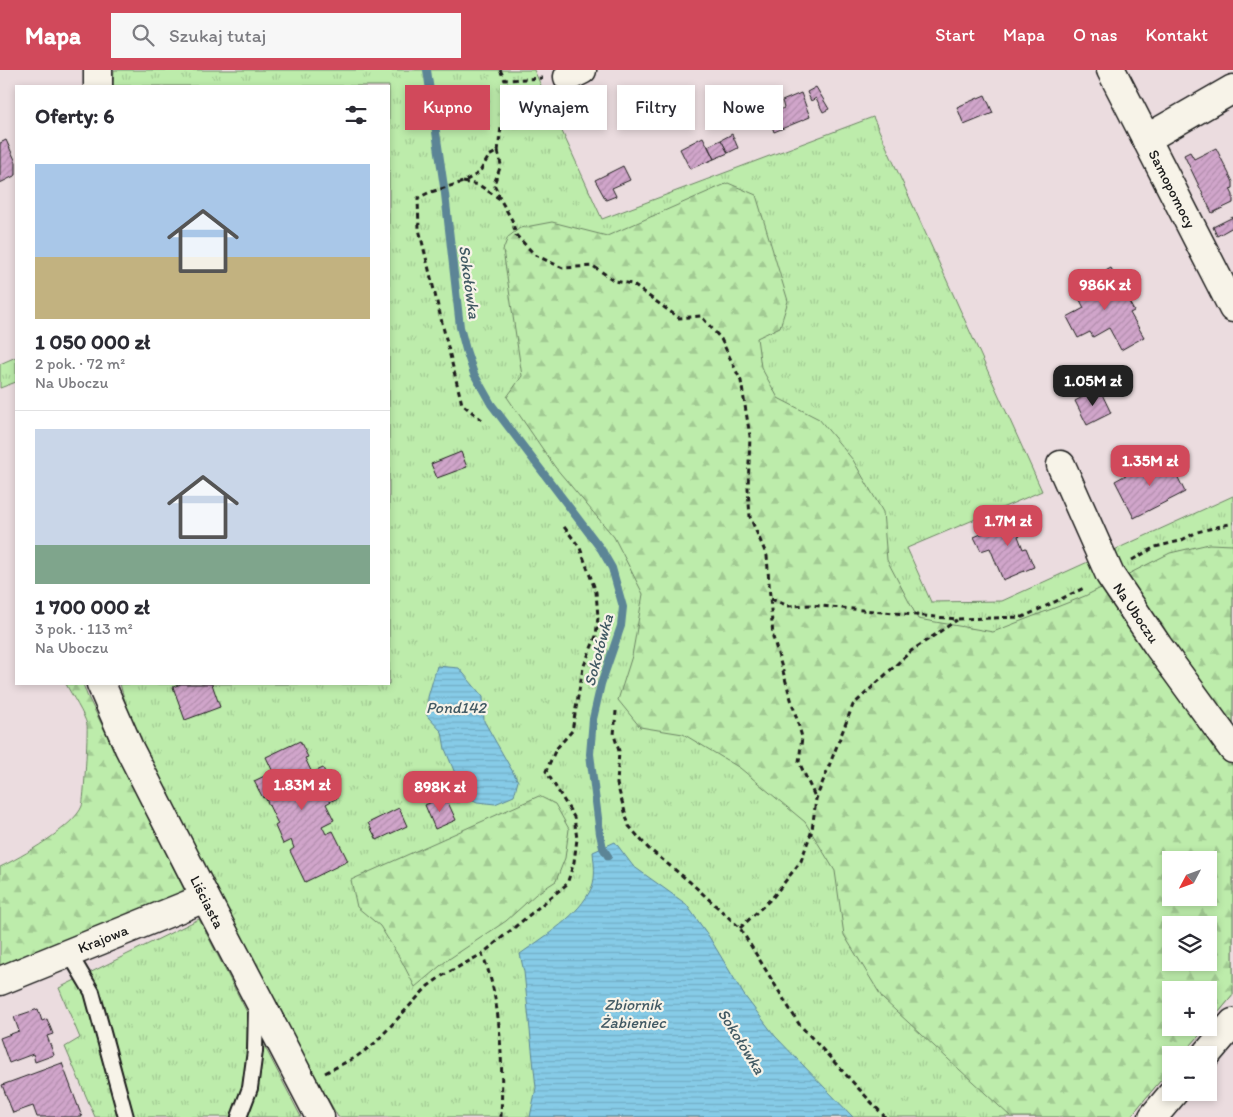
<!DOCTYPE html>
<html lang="pl">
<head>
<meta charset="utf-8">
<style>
	:root { --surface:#fff; --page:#f7f7f7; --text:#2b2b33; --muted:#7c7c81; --line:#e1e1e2; --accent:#d1495b }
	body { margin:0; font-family:Itim,sans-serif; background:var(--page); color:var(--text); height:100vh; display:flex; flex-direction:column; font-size:19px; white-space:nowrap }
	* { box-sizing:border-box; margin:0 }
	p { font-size:16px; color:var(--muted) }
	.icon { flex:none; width:28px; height:28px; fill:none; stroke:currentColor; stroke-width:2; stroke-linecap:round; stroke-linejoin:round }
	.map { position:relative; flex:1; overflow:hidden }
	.panel { position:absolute; left:15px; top:15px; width:375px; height:600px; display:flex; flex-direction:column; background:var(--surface); border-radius:0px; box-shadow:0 2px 8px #0003 }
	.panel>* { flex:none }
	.guide { position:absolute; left:405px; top:15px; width:475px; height:45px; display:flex; gap:10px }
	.needle { width:32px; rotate:229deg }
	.tools { position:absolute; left:1162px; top:781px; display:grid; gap:10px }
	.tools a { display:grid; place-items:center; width:55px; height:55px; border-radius:0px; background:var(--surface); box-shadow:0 2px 8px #0003; font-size:25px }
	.price { position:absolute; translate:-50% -42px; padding:0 11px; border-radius:10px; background:var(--accent); color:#fff; font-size:16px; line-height:32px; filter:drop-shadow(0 1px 2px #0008) }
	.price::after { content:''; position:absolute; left:50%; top:30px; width:15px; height:11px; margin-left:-8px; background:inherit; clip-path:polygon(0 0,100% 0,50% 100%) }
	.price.active { background:#222; color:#fff }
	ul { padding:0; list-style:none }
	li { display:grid; align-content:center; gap:10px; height:265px; padding:0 20px }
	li+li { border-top:1px solid var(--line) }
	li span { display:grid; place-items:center; height:155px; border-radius:0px; color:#555 }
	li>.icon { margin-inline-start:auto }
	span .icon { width:90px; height:90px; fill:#fffc; stroke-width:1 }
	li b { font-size:21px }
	h2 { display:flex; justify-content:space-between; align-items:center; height:60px; padding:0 20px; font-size:21px }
	.pill { padding:0 18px; border-radius:0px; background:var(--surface); box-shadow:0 2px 8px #0003; font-size:18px; line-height:45px }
	.pill.active { background:var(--accent); color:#fff }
	header { display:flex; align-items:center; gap:30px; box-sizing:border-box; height:70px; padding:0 25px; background:var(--accent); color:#fff }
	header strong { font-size:24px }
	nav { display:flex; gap:28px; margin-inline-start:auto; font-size:18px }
	.search { width:350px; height:45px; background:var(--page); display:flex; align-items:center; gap:12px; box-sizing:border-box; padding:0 18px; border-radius:0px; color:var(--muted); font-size:19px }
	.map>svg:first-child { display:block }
	.grass { fill:url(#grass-tufts); stroke:#6c8464; fill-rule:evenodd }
	.forest { fill:url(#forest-firs); stroke:#6c8464; fill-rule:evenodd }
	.water { fill:url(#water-rules); stroke:#5c8596 }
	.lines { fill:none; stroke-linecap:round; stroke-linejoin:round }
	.stream { stroke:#5c8596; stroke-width:8 }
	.building { fill:url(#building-hatch); stroke:#1c1c1c }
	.lane-casing { stroke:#1c1c1c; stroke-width:18 }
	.street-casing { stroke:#1c1c1c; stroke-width:31 }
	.path { stroke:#1c1c1c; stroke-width:3; stroke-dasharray:5 4; stroke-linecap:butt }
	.lane { stroke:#f7f3e8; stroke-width:14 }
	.street { stroke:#f7f3e8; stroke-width:28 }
	.labels { text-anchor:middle; stroke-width:4.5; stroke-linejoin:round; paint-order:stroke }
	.street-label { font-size:15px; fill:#1c1c1c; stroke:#f7f3e8 }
	.water-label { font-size:16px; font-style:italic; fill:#415963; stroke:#f7f3e8 }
</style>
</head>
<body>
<header>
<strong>Mapa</strong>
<div class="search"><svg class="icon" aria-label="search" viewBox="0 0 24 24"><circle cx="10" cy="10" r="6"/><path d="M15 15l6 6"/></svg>Szukaj tutaj</div>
<nav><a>Start</a><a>Mapa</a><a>O nas</a><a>Kontakt</a></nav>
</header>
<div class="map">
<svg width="1233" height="1047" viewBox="0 0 1233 1047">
	<defs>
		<pattern id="grass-tufts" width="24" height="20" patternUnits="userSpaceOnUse" patternTransform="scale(1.25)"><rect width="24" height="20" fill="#bdecab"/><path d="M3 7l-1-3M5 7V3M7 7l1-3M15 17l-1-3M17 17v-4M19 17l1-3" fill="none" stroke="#a2ca93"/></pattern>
		<pattern id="forest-firs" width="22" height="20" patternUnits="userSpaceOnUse" patternTransform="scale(1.25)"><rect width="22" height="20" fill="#bdecab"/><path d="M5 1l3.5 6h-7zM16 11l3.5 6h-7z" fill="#a2ca93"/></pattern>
		<pattern id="water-rules" width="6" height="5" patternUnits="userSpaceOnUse" patternTransform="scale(1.25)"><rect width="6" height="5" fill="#86cbe7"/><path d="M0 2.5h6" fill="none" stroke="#73aec6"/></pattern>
		<pattern id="building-hatch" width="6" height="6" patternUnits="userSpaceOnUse" patternTransform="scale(1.25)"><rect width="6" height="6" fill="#d0a5ca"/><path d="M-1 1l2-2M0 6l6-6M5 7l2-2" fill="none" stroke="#b28dad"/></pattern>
	</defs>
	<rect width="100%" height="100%" fill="#ebdcdf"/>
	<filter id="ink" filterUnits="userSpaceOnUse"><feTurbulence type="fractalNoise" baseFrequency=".02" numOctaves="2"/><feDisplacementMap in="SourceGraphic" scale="10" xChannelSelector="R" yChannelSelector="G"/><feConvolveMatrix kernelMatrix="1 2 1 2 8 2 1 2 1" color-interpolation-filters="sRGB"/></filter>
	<g filter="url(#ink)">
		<g class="grass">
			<path d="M114 0H534L602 149 873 47 1042 421 907 478 931 532 1002 531 1233 426V925L1209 954V920H1171V958H1206L1182 985H1171V998L1130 1047H338L211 820 131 652 120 614H389V16H113ZM1171 790H1209V828H1171ZM1171 855H1209V892H1171Z"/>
			<polygon points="16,287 16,312 0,318 0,294"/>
			<polygon points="199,849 301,1047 95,1047 65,977 80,968 59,918"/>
		</g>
		<g class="forest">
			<path d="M728 113 756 125 788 231 780 257 757 268 761 297 778 328 819 349 853 390 883 442 887 490 918 549 993 562 1085 526 1170 483 1209 474 1233 475V925L1209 954V920H1171V958H1206L1182 985H1171V998L1130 1047H1011L883 929 844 865 835 801 805 752 740 698 683 664 640 657 618 630 632 586 643 524 614 467 555 397 507 327 522 306 503 180 508 167 520 158 552 152 607 166ZM1171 790H1209V828H1171ZM1171 855H1209V892H1171Z"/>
			<path d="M66 614H83L87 625 186 823 0 900V797C20 788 75 756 82 736 84 732 88 660 87 655 85 645 71 624 66 614Z"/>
			<polygon points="539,726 555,734 569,759 565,788 556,811 536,824 506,851 446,891 415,917 401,890 380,856 357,837 351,810"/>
		</g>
		<g class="water">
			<polygon points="437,596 459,598 483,627 484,651 518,711 514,726 495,734 477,732 464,725 445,679 442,662 427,646 428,627"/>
			<path d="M615 772 633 796 686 834 708 865 744 925 775 966 853 1047H530L536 1018 524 902 520 884C545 866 579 846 592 817 596 806 594 793 593 782Z"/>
		</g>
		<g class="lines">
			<polyline class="stream" points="427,0 445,124 460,257 466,280 474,304 491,334 601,479 612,498 623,537 621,556 601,614 593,649 590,684 600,764 603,778 608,786"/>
		</g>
		<g class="building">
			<polygon points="816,17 829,39 823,42 816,28 811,31 807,22"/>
			<polygon points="801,23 810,47 774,62 768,45 784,38 782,31"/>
			<polygon points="985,25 993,43 964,55 957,37"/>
			<polygon points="758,39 765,51 760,53 754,41"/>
			<polygon points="732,64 738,78 728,83 721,70"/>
			<polygon points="703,67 714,89 690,99 680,79"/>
			<polygon points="6,70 16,92 16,105 0,113 0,73"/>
			<polygon points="721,70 728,83 714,89 708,76"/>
			<polygon points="1216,78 1233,112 1233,118 1230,119 1233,125 1233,133 1212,143 1184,85 1190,82 1194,89"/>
			<polygon points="623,96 630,110 612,118 616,126 606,130 595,110"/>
			<polygon points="1233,147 1233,157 1217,166 1213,157"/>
			<polygon points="1111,198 1134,241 1130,243 1144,267 1121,280 1109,258 1093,267 1090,262 1078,268 1067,247 1084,238 1074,218"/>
			<polygon points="1099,318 1111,343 1087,355 1075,331"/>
			<polygon points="461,382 467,397 437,408 431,394"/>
			<polygon points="1168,387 1185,422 1134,448 1115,411 1135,400 1137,403"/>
			<polygon points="1028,444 1034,459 1018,466 1023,479 1026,478 1034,497 1003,510 990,478 981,481 974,467"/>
			<polygon points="181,614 212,614 220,637 185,650 173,617"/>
			<polygon points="300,671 308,687 305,688 312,703 323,698 337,728 326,734 334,750 322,756 326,764 333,761 348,791 305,812 290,781 294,778 291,770 283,774 275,756 278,754 265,727 263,728 254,711 273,702 266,687"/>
			<polygon points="445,726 456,750 435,759 425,735"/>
			<polygon points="399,738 407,756 377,770 368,753"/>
			<polygon points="38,939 42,951 47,949 53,964 47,966 54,985 35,992 33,984 9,993 0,968 19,961 14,947"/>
			<polygon points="62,993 82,1047 37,1047 33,1036 13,1043 2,1015"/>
		</g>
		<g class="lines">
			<g class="lane-casing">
				<g id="lane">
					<polyline points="69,883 92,922 126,1047"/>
					<polyline points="239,1047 250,1018 255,981 256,937"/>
				</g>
			</g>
			<g class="street-casing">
				<g id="street">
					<polyline points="98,0 98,16"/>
					<polyline points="1111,0 1233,238"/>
					<polyline points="568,7 582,0"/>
					<polyline points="1146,69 1233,19"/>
					<polyline points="1061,395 1110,505 1158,576 1233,679"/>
					<polyline points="101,614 129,678 203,823 320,1047"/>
					<polyline points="0,911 205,828"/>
					<polyline points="1206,985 1233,953"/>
					<polyline points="1153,1047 1174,1022"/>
				</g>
			</g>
			<g class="path">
				<polyline points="500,0 505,10 543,8"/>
				<polyline points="498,81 501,95 494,114 500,128"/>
				<polyline points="463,112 479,115 500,129 512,150 516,165 535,185 563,198 593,196 615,211 632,214 679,248 701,246 721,269 741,311 750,366 748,419 750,447 767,486 773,567 802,667 799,692 816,729"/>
				<polyline points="482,350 462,334 419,159 418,128 428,123 463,112 479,103 489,86 498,81 501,57 509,37 505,10"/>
				<polyline points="1132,490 1155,477 1180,471 1197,462 1233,453"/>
				<polyline points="771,529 789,536 810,535 957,549 1023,547 1086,517"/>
				<polyline points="616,641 614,665 619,681 617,714 629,756 648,778 690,812 740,858 799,954 885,1047"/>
				<polyline points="740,858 773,827 801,791 812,760 816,729 853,635 911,581 957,550"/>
				<polyline points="325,1003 356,987 375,973 428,916 442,906 482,884"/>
				<path d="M501 1047C503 999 502 929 482 884L567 814 574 792 577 769 574 747 546 701 556 679 572 661 583 598 596 566 598 547 596 522 580 478 562 454"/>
			</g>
			<use href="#lane" class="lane"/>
			<use href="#street" class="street"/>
		</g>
	</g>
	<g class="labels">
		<g class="street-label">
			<text transform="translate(1172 119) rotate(63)" y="5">Samopomocy</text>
			<text transform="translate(1136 543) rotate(56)" y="5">Na Uboczu</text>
			<text transform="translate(207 832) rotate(63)" y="5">Liściasta</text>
			<text transform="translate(103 869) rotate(-22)" y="5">Krajowa</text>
		</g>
		<g class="water-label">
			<text transform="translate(470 212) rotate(82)" y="6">Sokołówka</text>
			<text transform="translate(598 580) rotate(-75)" y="6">Sokołówka</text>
			<text x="456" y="643">Pond142</text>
			<text x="633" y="940">Zbiornik<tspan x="633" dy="18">Żabieniec</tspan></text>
			<text transform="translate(742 971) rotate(58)" y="6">Sokołówka</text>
		</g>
	</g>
</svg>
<div class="tools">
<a><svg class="needle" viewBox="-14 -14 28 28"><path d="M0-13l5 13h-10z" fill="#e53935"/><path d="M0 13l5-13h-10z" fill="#7c7c81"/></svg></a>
<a><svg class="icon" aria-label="layers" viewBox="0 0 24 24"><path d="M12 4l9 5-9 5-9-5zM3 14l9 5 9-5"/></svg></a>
<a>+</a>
<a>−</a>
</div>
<b class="price" style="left:1105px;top:241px">986K zł</b>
<b class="price active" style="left:1093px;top:337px">1.05M zł</b>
<b class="price" style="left:1150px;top:417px">1.35M zł</b>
<b class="price" style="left:1008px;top:477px">1.7M zł</b>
<b class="price" style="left:302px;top:741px">1.83M zł</b>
<b class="price" style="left:440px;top:743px">898K zł</b>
<div class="guide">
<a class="pill active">Kupno</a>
<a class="pill">Wynajem</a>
<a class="pill">Filtry</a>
<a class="pill">Nowe</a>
</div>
<section class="panel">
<h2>Oferty: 6<svg class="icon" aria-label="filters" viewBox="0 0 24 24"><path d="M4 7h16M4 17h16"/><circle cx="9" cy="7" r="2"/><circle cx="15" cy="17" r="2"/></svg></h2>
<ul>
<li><span style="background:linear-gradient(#a9c7e8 60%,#c2b280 0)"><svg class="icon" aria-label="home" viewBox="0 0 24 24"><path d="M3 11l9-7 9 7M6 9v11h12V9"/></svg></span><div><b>1 050 000 zł</b><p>2 pok. · 72 m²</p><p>Na Uboczu</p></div></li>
<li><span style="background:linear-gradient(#c9d6e8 75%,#7fa58c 0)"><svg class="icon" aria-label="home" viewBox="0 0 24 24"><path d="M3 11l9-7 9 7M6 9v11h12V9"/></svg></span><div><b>1 700 000 zł</b><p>3 pok. · 113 m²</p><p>Na Uboczu</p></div></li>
</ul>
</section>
</div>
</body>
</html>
